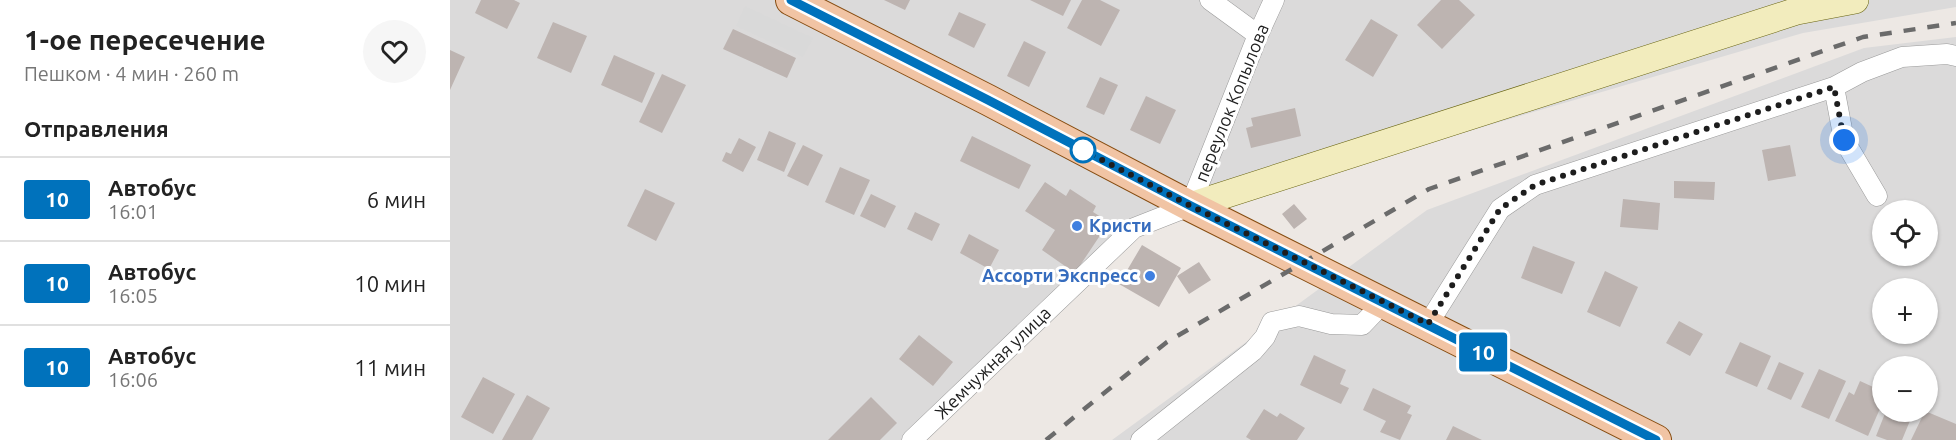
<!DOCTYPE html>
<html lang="ru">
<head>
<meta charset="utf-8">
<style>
  :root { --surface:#fff; --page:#f6f6f6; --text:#222; --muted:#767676; --line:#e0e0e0 }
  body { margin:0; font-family:Ubuntu,sans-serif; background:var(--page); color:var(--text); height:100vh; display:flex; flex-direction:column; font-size:22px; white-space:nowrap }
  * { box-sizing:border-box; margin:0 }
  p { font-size:20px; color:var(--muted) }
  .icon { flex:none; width:33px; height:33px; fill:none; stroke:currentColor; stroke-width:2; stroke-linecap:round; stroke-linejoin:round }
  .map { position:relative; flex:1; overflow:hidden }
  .side { display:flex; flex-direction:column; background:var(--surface); width:450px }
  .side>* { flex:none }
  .badge { padding:0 12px; border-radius:4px; font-size:21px; line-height:39px }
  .controls { position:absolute; left:1422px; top:200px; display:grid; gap:12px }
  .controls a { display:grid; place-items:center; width:66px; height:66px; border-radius:50%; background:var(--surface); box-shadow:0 2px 4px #0004; font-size:30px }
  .you { position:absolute; width:30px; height:30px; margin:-15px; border:4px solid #fff; border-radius:50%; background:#1a73e8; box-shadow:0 0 0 9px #1a73e833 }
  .map>.badge { position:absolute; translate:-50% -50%; box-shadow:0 0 0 3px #fff }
  h2 { padding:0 24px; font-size:22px; line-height:54px }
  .round { display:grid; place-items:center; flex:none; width:63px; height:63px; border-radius:32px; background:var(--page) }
  .head { display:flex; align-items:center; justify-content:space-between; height:102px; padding:0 24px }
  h1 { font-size:28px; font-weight:700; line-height:45px }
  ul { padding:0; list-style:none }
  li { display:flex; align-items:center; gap:18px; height:84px; padding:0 24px; border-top:2px solid var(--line) }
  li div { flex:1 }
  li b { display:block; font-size:22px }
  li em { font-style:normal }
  li .badge { min-width:66px; font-weight:700; text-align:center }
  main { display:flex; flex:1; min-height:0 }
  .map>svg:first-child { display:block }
  .residential { fill:#dbdada; fill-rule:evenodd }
  .parking { fill:#d9d9d9 }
  .building { fill:#bdb4b1 }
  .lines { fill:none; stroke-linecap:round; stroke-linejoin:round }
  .street-casing { stroke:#9a9a9a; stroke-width:21 }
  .secondary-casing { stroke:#676310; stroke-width:28 }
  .primary-casing { stroke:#864c10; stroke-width:32 }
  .street { stroke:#fff; stroke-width:20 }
  .secondary { stroke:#f2ecbd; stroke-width:27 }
  .primary { stroke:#f1c4a4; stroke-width:30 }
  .rail { stroke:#6b6b6b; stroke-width:4.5; stroke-dasharray:12 12; stroke-linecap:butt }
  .line-casing { stroke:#fff; stroke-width:14 }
  .line { stroke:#0072bc; stroke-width:9 }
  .walk { stroke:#1d1d1d; stroke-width:6; stroke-dasharray:0 10.8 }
  .stop-dot { fill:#fff; stroke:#0072bc; stroke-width:3 }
  .shop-dot { fill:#3f7fe0; stroke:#fff; stroke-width:2 }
  .labels { text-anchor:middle; stroke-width:6; stroke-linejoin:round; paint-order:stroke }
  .street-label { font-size:18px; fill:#1d1d1d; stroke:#fff }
  .shop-label { font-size:18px; font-weight:bold; fill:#366cbe; stroke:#fff; text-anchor:start }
</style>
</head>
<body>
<main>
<section class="side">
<div class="head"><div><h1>1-ое пересечение</h1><p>Пешком · 4 мин · 260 m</p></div><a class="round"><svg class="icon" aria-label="heart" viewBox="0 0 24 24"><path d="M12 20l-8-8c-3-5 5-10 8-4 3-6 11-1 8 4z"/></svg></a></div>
<h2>Отправления</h2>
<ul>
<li><span class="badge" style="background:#0072bc;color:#fff">10</span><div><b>Автобус</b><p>16:01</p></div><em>6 мин</em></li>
<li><span class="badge" style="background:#0072bc;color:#fff">10</span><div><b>Автобус</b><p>16:05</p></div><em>10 мин</em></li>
<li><span class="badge" style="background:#0072bc;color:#fff">10</span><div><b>Автобус</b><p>16:06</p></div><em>11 мин</em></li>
</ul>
</section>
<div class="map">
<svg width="1506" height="440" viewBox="0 0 1506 440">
  <rect width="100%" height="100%" fill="#ede8e4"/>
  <path class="residential" d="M0,0H1506V7L1353,33L886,170L682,235L468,440H0Z
    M1506,37V440H662L977,210L1414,48ZM1432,210H1478V255H1432ZM1432,288H1478V333H1432ZM1432,366H1478V411H1432Z"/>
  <path class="parking" d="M295,6L363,38L353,57L286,26Z"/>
  <path class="building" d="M31,0H64L70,3L57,29L25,13Z
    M434,0H460L455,10Z
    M580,0H621L613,16Z
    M632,0H650L670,10L651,46L617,28Z
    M991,0H1009L1025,15L992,49L967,25Z
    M509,12L536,24L524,48L498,35Z
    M921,19L948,35L923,77L895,60Z
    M103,22L137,36L121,73L87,58Z
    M283,29L346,58L337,78L273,49Z
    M574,41L596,52L579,87L557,76Z
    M0,50L15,57L0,90Z
    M164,55L205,73L192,103L151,85Z
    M212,74L236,85L212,133L189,122Z
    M650,77L668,85L654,115L636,107Z
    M696,96L726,110L710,144L680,130Z
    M845,108L851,136L801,148L796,128L803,126L801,118Z
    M319,131L346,143L334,172L307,160Z
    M522,136L581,165L569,189L510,161Z
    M289,138L306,147L293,172L272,161L276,152L281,154Z
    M353,145L373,155L358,186L337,176Z
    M1340,145L1346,176L1318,181L1312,150Z
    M390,167L420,180L404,215L375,202Z
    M1224,181L1265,182L1264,200L1224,198Z
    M595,182L616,196L620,189L646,206L643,212L659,222L625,273L592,250L605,230L575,211Z
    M195,189L225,203L206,241L177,226Z
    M421,194L446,206L435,228L410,216Z
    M1173,199L1210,203L1208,230L1170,227Z
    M844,204L857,219L844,229L832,214Z
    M465,212L490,224L482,241L457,229Z
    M519,234L549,250L539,269L510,253Z
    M692,245L731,268L709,307L669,284Z
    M1083,246L1125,262L1112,294L1071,278Z
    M749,262L761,280L739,294L727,276Z
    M1155,271L1188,287L1170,327L1137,312Z
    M1229,321L1253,334L1240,356L1216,343Z
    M469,335L503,362L483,386L449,359Z
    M1290,342L1321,356L1307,387L1275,373Z
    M864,355L896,370L890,384L899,388L891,404L850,385Z
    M1329,362L1354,373L1341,400L1317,389Z
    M1369,369L1396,381L1379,419L1351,407Z
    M33,377L65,394L43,434L11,417Z
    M1410,381L1432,391V404L1418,436L1385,421L1399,392L1404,395Z
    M923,388L961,406L957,413L962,415L950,440L930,432L936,421L913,410Z
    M77,395L100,408L82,440H52Z
    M421,397L447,423L430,440H378Z
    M814,409L827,417L830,413L855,428L847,440H801L796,437Z
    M1436,411H1464L1452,440H1437L1426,436Z
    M1475,411L1506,424V440H1461Z
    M1003,426L1032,440H996Z"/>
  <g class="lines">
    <defs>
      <path id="street" d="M760,0L808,35
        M1384,87L1394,140L1427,196
        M978,324L1050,209L1085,185L1384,87L1412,72L1452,57L1497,54L1506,56
        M462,440L684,228L740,206L808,35L824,0
        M691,440L803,351L815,337L822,322L849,316L881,324L912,325L934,302"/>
      <path id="secondary" d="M740,206L1347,11L1405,0"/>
      <path id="primary" d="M341,0L538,100L740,206L1206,440"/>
    </defs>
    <use href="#street" class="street-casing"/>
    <use href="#secondary" class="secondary-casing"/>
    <use href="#primary" class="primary-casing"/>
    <use href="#street" class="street"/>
    <use href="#secondary" class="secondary"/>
    <use href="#primary" class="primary"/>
    <path class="rail" d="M596,440L717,342L979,189L1413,37L1506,23"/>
  </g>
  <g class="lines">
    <defs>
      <path id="line" d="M341,0L538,100L741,206L1206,440"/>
    </defs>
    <use href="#line" class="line-casing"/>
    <use href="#line" class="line"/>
    <path class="walk" d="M633,150L741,206L978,324L1050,209L1085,185L1384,87L1394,140"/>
  </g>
  <circle class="stop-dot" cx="633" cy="150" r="12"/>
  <g class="shop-dot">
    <circle cx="627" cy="226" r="6"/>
    <circle cx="700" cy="276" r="6"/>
  </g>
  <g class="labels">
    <g class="street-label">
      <text transform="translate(782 103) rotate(-68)" y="6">переулок Копылова</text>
      <text transform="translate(543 363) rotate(-44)" y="6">Жемчужная улица</text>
    </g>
    <g class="shop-label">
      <text x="639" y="232">Кристи</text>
      <text x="688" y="282" text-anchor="end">Ассорти Экспресс</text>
    </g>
  </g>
</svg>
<div class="controls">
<a><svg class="icon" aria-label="locate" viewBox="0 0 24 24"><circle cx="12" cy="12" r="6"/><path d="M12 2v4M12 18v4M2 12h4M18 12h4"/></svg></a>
<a>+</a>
<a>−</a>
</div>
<div class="you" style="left:1394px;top:140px"></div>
<b class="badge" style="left:1033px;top:352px;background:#0072bc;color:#fff">10</b>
</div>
</main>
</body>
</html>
